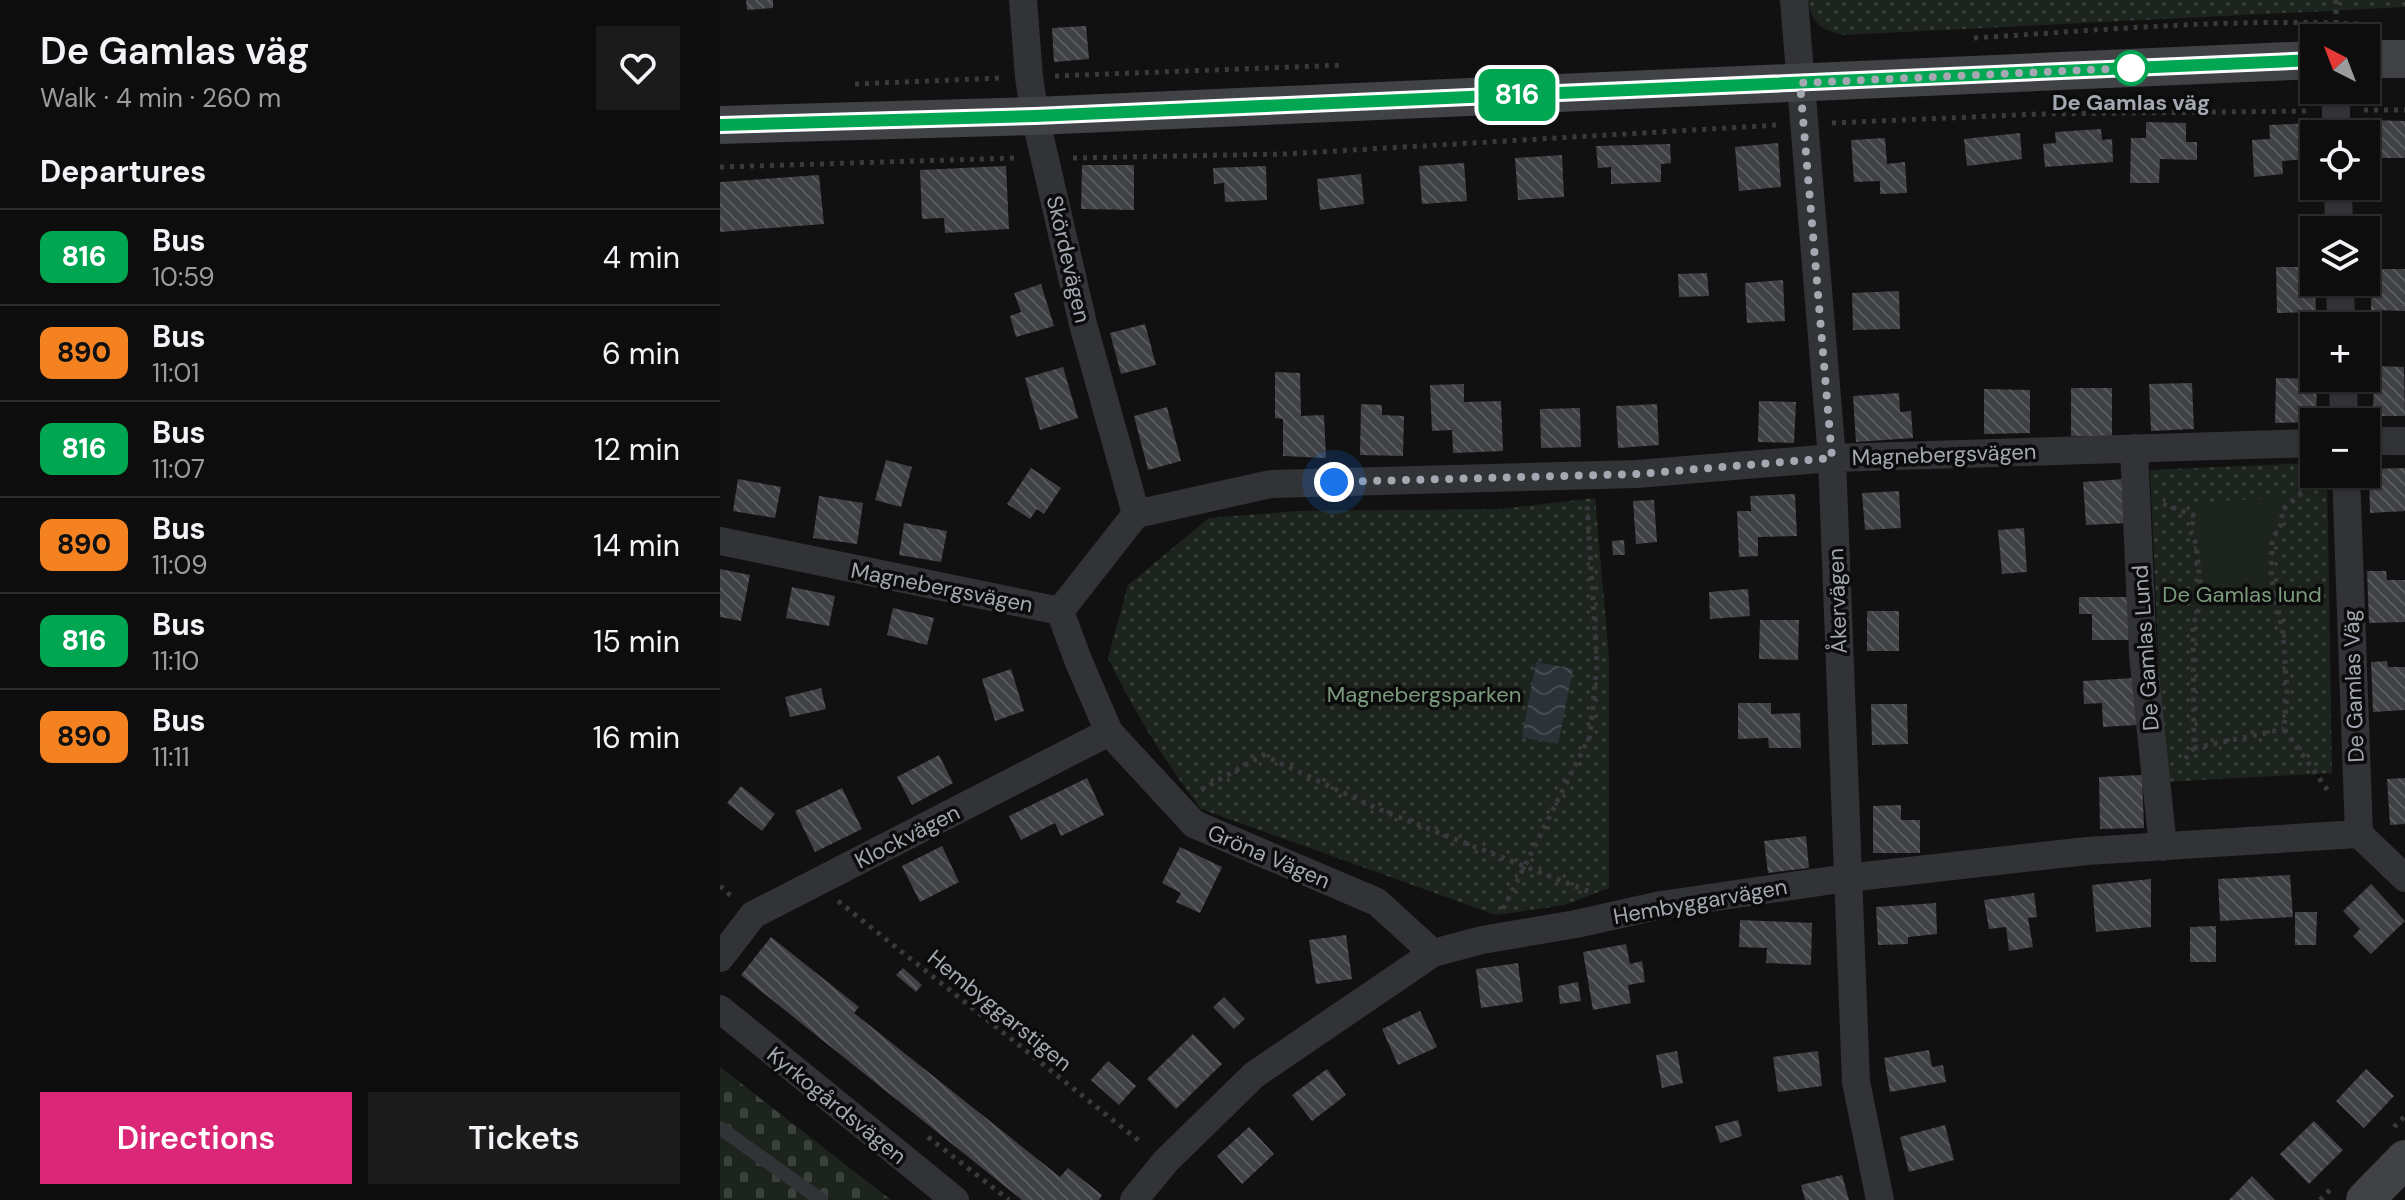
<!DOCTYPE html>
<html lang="en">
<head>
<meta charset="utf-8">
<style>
  :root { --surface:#0d0d0e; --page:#1b1b1c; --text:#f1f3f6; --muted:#9a9c9e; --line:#2d2d2e; --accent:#db2777 }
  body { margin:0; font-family:"DM Sans",sans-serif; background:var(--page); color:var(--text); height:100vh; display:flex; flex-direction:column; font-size:30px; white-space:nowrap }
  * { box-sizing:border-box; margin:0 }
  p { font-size:26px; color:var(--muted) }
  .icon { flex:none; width:44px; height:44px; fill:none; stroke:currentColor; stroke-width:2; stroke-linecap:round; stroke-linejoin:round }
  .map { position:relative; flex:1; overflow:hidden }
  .sheet { display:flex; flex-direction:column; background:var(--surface); width:720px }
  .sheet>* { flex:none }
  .badge { padding:0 16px; border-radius:12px; font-size:28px; line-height:52px }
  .needle { width:52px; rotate:318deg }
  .controls { position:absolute; left:1580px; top:24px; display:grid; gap:16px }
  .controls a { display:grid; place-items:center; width:80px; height:80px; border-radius:0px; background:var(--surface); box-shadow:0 2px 6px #0004,0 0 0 2px var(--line); font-size:40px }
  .you { position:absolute; width:40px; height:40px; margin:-20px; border:6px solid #fff; border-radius:50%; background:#1a73e8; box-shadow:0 0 0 12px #1a73e833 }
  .map>.badge { position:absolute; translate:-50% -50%; box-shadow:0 0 0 4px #fff }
  h2 { padding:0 40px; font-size:30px; line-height:72px }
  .round { display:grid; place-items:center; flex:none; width:84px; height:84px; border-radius:0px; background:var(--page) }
  .head { display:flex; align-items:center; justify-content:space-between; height:136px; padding:0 40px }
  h1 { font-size:38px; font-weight:600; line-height:60px }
  .cta { display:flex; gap:16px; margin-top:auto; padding:16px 40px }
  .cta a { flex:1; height:92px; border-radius:0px; background:var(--accent); color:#fff; font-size:32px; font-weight:600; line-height:92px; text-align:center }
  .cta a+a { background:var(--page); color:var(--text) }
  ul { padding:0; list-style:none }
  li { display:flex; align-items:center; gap:24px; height:96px; padding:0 40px; border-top:2px solid var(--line) }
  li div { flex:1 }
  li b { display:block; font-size:30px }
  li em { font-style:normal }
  li .badge { min-width:88px; font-weight:700; text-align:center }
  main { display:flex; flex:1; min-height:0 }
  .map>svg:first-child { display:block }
  .grass { fill:url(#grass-dots) }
  .cemetery { fill:url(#cemetery-stones) }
  .garden { fill:#1d241e }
  .water { fill:url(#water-waves) }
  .building { fill:url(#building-back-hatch) }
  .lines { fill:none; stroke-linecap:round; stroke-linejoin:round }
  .path { stroke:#383a3d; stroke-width:5; stroke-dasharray:4 6; stroke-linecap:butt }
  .lane { stroke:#323337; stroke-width:14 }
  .street { stroke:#323337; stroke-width:28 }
  .secondary { stroke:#404246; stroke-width:38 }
  .line-casing { stroke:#fff; stroke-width:18 }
  .line { stroke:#00a651; stroke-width:12 }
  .walk { stroke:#a3a8b1; stroke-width:8; stroke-dasharray:0 14.4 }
  .stop-dot { fill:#fff; stroke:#00a651; stroke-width:4 }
  .labels { text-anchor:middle; stroke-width:7; stroke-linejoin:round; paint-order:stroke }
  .stop-label { font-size:22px; font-weight:bold; fill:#a3a8b1; stroke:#0c0c0d }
  .street-label { font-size:22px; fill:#a3a8b1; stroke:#0c0c0d }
  .park-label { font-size:22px; fill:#7b9b7c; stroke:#0c0c0d }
</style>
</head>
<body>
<main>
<section class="sheet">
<div class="head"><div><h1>De Gamlas väg</h1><p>Walk · 4 min · 260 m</p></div><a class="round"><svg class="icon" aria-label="heart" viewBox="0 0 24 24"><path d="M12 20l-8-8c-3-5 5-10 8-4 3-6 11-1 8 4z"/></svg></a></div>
<h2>Departures</h2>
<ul>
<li><span class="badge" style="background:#00a651;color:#fff">816</span><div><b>Bus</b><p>10:59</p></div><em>4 min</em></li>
<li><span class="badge" style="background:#f58220;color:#111">890</span><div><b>Bus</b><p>11:01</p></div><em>6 min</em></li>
<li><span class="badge" style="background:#00a651;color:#fff">816</span><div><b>Bus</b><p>11:07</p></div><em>12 min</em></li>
<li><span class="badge" style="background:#f58220;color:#111">890</span><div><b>Bus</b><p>11:09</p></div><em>14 min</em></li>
<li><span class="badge" style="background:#00a651;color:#fff">816</span><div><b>Bus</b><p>11:10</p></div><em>15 min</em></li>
<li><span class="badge" style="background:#f58220;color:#111">890</span><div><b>Bus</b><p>11:11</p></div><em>16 min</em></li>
</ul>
<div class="cta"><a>Directions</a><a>Tickets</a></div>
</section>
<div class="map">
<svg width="1685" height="1200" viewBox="0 0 1685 1200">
  <defs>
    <pattern id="grass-dots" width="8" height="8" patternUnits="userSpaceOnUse" patternTransform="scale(2)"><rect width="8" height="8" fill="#1d241e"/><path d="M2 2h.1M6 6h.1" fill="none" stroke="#3b413c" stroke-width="1.8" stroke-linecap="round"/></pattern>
    <pattern id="cemetery-stones" width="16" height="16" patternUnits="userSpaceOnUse" patternTransform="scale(2)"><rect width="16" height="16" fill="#1d241e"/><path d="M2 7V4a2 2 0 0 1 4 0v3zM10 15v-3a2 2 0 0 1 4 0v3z" fill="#3b413c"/></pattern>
    <pattern id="water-waves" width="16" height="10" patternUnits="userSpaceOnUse" patternTransform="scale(2)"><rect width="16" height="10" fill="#2b3339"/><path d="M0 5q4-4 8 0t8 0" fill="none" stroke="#474e53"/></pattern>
    <pattern id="building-back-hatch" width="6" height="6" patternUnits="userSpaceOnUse" patternTransform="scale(2)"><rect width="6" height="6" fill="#404145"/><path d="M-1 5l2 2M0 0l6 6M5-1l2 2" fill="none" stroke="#585a5d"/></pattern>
  </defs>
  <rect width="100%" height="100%" fill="#111112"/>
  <path class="grass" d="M1087,0H1685V7L1124,35C1099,29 1094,25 1087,0Z
    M1594,463V474H1607L1612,773L1444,782L1430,470Z
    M875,498L889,657V888L845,905L776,915L481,809C445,762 414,711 388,658L408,585L489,518L577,511L781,509Z"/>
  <path class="cemetery" d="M0,1067L171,1200H0Z"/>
  <path class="garden" d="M1558,498C1568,524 1557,520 1552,541C1548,560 1552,582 1555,601L1542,602C1526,589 1505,589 1489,602L1482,600L1476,544L1470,530L1481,502Z"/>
  <path class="water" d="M816,662L853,669L838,744L802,737Z"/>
  <path class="building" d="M26,0H53V8L27,10Z
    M366,26L369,59L334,62L332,28Z
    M1649,120L1685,121V158H1649Z
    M1426,122L1466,123V142H1477V160L1440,159L1439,183H1410L1411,138H1426Z
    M1593,123L1594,158L1562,161L1563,174L1534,177L1532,140L1550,139L1549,125Z
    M1381,129L1382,140L1392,139L1393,162L1325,167L1323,144L1336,143L1335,132Z
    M1300,133L1302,159L1247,166L1244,139Z
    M1165,138L1167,164L1185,162L1187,193L1160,194V181L1134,182L1131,140Z
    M1058,143L1061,187L1019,191L1015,147Z
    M950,144L951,163L941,164V182L891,184V167L878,168L876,146Z
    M842,155L844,197L798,200L795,158Z
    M744,163L747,201L702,204L699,166Z
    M362,165H414V210L361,209Z
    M286,166L289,229L225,233L224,218L202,219L200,170Z
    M546,166L547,200L505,202L504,183L494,184L493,168Z
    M641,174L644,204L600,210L597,179Z
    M99,175L104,224L0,232V182Z
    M1556,267H1594L1596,312L1557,313Z
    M1652,269H1685V311L1651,310Z
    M987,273L989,296L959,297L958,274Z
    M1063,280L1065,321L1027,323L1025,283Z
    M321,284L334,326L296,337L290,316L301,312L294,293Z
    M1179,291L1180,329L1133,330L1132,293Z
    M425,324L436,365L401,374L390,333Z
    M1654,366L1684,367L1685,416H1653Z
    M343,367L358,418L320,430L305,378Z
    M555,372L580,373L581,416L604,415L606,458L563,456V419L555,418Z
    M1556,378L1597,379L1596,422L1555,423Z
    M1472,383L1474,429L1431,431L1429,384Z
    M744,384V402L781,401L783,451L733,453L732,430L712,431L710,385Z
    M1351,388H1392V436H1351Z
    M1264,389L1310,390V433L1264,434Z
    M1179,393L1180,412L1191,411L1193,438L1136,442L1133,396Z
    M1039,401L1076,402L1074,443L1038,442Z
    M641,404L662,405V415L684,416L683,456L640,455Z
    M937,404L939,445L898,448L896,406Z
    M447,407L461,461L428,470L414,416Z
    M860,408L861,447L821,448L820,409Z
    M166,460L192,467L181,507L155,500Z
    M311,468L341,488L324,514L317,509L310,519L287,504Z
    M1685,468V511L1650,513L1649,469Z
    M18,479L61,487L55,518L13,511Z
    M1404,479L1407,523L1366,525L1363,482Z
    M1179,491L1181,528L1145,530L1142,493Z
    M1075,494L1077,536L1038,537V556L1019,557L1017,511H1031L1030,496Z
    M99,496L143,503L137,544L93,538Z
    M934,500L937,542L916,544L913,501Z
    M184,523L227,531L221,562L179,555Z
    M1304,528L1307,572L1282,574L1278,530Z
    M904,540L905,555H893L892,541Z
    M0,569L30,575L21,621L0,617Z
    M1647,571H1666L1667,580H1685V622L1649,623Z
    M72,587L115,596L109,626L66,618Z
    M1028,589L1030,616L990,619L989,592Z
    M1359,597H1412V640H1372V614H1359Z
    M173,608L214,618L207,645L167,635Z
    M1147,611H1179V651H1147Z
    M1040,620H1079L1078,660L1039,659Z
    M1667,661L1668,667H1685V710L1653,712L1651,662Z
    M291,669L304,711L275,721L262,679Z
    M1414,678L1417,725L1383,727L1382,703L1364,704L1363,681Z
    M101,688L106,709L70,717L65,697Z
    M1018,703H1051V714L1080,713L1081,748H1049L1048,738L1018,739Z
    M1151,704H1187L1188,744L1152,745Z
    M219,755L233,783L192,805L177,777Z
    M1422,775L1424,828L1380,829L1379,777Z
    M367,778L384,815L341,836L335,823L301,840L289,816Z
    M1685,778V824L1670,825L1667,779Z
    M21,786L55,814L42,831L7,803Z
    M122,788L142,829L95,852L75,811Z
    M1181,805V820H1200V853H1153V806Z
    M1086,836L1089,868L1048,873L1044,841Z
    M222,846L239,882L200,902L182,866Z
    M460,847L502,867L480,913L456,902L461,893L442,883Z
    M1570,875L1573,917L1500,921L1498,879Z
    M1431,879V927L1376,932L1372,885Z
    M1651,884L1685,921L1651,954L1633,936L1640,929L1623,911Z
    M1314,893L1317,917L1308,918L1313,947L1289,951L1286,927L1269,929L1264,900Z
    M1216,903L1217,934L1188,937V944L1158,945L1156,907Z
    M1575,912H1597L1596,945H1575Z
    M1020,920L1092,923L1091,965L1046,963L1047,948L1019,947Z
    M1496,926V962H1470V927Z
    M626,935L632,979L596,984L589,940Z
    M51,937L139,1007L134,1013L340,1177L348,1168L382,1195L379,1200H302L21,975Z
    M906,944L910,964L922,961L925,982L908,985L911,1003L873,1010L863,952Z
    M798,963L803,1002L761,1008L756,969Z
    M183,968L202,985L196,992L176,975Z
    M858,982L861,1001L840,1004L838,986Z
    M504,997L525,1019L514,1029L493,1007Z
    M700,1011L717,1047L678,1065L662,1029Z
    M473,1034L502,1064L456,1109L427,1079Z
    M1209,1050L1212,1067L1223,1065L1226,1082L1170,1092L1164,1058Z
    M957,1051L963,1083L942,1088L936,1055Z
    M1098,1051L1102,1086L1058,1092L1053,1057Z
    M388,1061L416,1086L399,1105L371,1080Z
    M607,1069L626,1095L592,1121L572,1095Z
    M1646,1069L1674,1096L1644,1128L1616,1101Z
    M1018,1120L1022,1136L1000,1143L995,1126Z
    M1594,1121L1623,1150L1589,1184L1560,1154Z
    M1225,1125L1234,1160L1189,1172L1180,1137Z
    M529,1127L554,1154L522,1184L497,1156Z
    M1122,1175L1129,1200H1085L1081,1185Z
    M1532,1176L1555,1200H1509Z"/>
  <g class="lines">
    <path class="path" d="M1616,0V35
      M1254,38C1383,30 1512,18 1640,24
      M335,76L625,65
      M135,84L281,78
      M1644,110H1685
      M1112,123L1320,114L1590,111
      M353,158L565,154L1058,125
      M0,167L295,158
      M1597,480L1562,510V523L1552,540L1551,576L1563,633L1567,690L1564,729L1609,792
      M1443,504L1475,516L1470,530L1476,544L1482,600L1473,625L1474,748L1462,763
      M1474,748L1564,729
      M481,790L543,755L656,808L870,892
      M0,886L11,896
      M118,901L423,1144
      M783,909L870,736L877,664L867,504
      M1674,1127L1685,1116
      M208,1137L289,1200
      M1600,1200L1613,1187"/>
    <path class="lane" d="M0,1128L101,1200"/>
    <path class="street" d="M303,0L309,77L315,116L363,324L416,514
      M1074,0L1112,458L1136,1082L1160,1200
      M1616,90V134
      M1618,186L1619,230
      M1620,282L1621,326
      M1623,378L1624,422
      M1646,441H1685
      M1414,448L1423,655L1443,847
      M1626,474L1639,834L1685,878
      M0,541L340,611L416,514L551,484L917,474L1112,458L1594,443
      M340,611L358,660L389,732L474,824L657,902L713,953
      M0,958L33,915L389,732
      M0,1009L235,1200
      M414,1200L446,1161L534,1075L713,953L762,940L856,924L941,905L1127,878L1367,851L1639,834"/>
    <path class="secondary" d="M1646,59H1685
      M0,125L315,116L1594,60
      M1645,1200L1685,1159"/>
  </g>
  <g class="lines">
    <defs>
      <path id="line" d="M0,125L315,116L1594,60"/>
    </defs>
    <use href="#line" class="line-casing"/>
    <use href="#line" class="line"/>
    <path class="walk" d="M614,482L917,474L1112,458L1080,83L1411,68"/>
  </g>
  <circle class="stop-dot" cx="1411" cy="68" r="16"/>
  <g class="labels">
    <g class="stop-label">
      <text x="1411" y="110">De Gamlas väg</text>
    </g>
    <g class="street-label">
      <text transform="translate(349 259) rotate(77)" y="8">Skördevägen</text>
      <text transform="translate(1224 454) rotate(-2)" y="8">Magnebergsvägen</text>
      <text transform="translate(222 587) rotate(11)" y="8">Magnebergsvägen</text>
      <text transform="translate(1117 601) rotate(-92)" y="8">Åkervägen</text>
      <text transform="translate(1425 648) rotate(-94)" y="8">De Gamlas Lund</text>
      <text transform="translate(1633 686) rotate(-92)" y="8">De Gamlas Väg</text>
      <text transform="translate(187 836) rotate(-27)" y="8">Klockvägen</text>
      <text transform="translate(549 856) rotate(23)" y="8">Gröna Vägen</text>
      <text transform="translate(980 901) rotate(-10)" y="8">Hembyggarvägen</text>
      <text transform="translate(280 1010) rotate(39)" y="8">Hembyggarstigen</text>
      <text transform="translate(117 1105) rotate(39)" y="8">Kyrkogårdsvägen</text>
    </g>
    <g class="park-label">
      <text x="1522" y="602">De Gamlas lund</text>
      <text x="704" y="702">Magnebergsparken</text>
    </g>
  </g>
</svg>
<div class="controls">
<a><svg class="needle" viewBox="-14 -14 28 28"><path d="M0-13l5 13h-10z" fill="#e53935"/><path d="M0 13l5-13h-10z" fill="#9a9c9e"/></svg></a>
<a><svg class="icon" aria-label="locate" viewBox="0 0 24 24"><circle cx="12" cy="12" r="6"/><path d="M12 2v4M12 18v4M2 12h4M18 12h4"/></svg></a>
<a><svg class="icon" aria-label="layers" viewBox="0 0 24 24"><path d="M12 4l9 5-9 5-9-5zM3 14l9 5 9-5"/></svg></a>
<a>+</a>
<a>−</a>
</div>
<div class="you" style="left:614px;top:482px"></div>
<b class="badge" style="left:797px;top:95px;background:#00a651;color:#fff">816</b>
</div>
</main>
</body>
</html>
